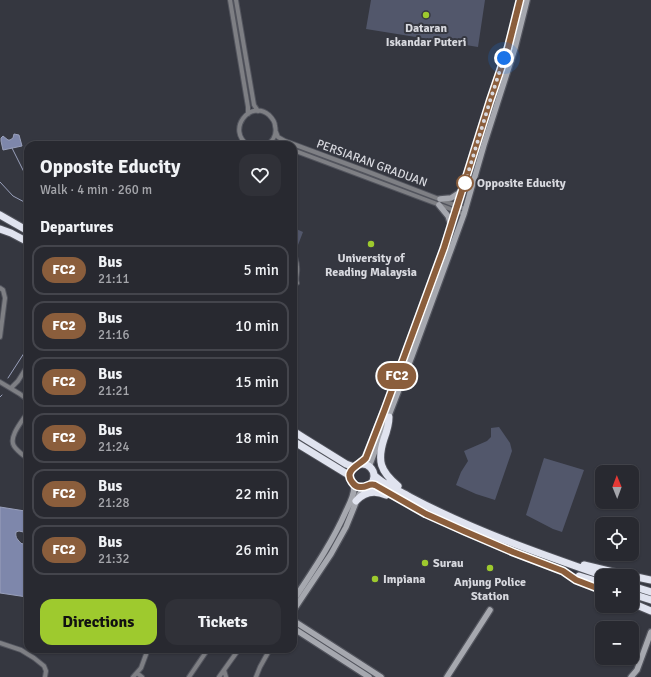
<!DOCTYPE html>
<html lang="en">
<head>
<meta charset="utf-8">
<style>
  :root { --surface:#282930; --page:#303138; --text:#f1f3f6; --muted:#a5a6ab; --line:#44454c; --accent:#9eca2e }
  body { margin:0; font-family:Signika,sans-serif; background:var(--page); color:var(--text); height:100vh; display:flex; flex-direction:column; font-size:15px; white-space:nowrap }
  * { box-sizing:border-box; margin:0 }
  p { font-size:13px; color:var(--muted) }
  .icon { flex:none; width:22px; height:22px; fill:none; stroke:currentColor; stroke-width:2; stroke-linecap:round; stroke-linejoin:round }
  .map { position:relative; flex:1; overflow:hidden }
  .drawer { position:absolute; left:24px; top:141px; width:273px; height:512px; display:flex; flex-direction:column; background:var(--surface); border-radius:12px; box-shadow:0 1px 3px #0004,0 0 0 1px var(--line) }
  .drawer>* { flex:none }
  .badge { padding:0 8px; border-radius:13px; font-size:14px; line-height:26px }
  .needle { width:26px; rotate:359deg }
  .controls { position:absolute; left:595px; top:465px; display:grid; gap:8px }
  .controls a { display:grid; place-items:center; width:44px; height:44px; border-radius:8px; background:var(--surface); box-shadow:0 1px 3px #0004,0 0 0 1px var(--line); font-size:20px }
  .you { position:absolute; width:20px; height:20px; margin:-10px; border:3px solid #fff; border-radius:50%; background:#1a73e8; box-shadow:0 0 0 6px #1a73e833 }
  .map>.badge { position:absolute; translate:-50% -50%; box-shadow:0 0 0 2px #fff }
  h2 { padding:0 16px; font-size:15px; line-height:36px }
  .round { display:grid; place-items:center; flex:none; width:42px; height:42px; border-radius:12px; background:var(--page) }
  .head { display:flex; align-items:center; justify-content:space-between; height:68px; padding:0 16px }
  h1 { font-size:19px; font-weight:700; line-height:30px }
  .button { display:flex; gap:8px; margin-top:auto; padding:8px 16px }
  .button a { flex:1; height:46px; border-radius:12px; background:var(--accent); color:#111; font-size:16px; font-weight:700; line-height:46px; text-align:center }
  .button a+a { background:var(--page); color:var(--text) }
  ul { padding:0; list-style:none }
  li { display:flex; align-items:center; gap:12px; height:50px; margin:0 8px 6px; padding:0 8px; border:2px solid var(--line); border-radius:12px }
  li div { flex:1 }
  li b { display:block; font-size:15px }
  li em { font-style:normal }
  li .badge { min-width:44px; font-weight:700; text-align:center }
  .map>svg:first-child { display:block }
  .green { fill:#52576b }
  .water { fill:#7e87ab; stroke:#99a0bb }
  .lines { fill:none; stroke-linecap:round; stroke-linejoin:round }
  .stream { stroke:#99a0bb; stroke-width:1 }
  .street-casing { stroke:#52545d; stroke-width:6 }
  .secondary-casing { stroke:#52545d; stroke-width:8 }
  .highway-casing { stroke:#52545d; stroke-width:9 }
  .street { stroke:#7e7f84; stroke-width:4 }
  .secondary { stroke:#a6a8af; stroke-width:5.5 }
  .highway { stroke:#e0e3ef; stroke-width:7 }
  .line-casing { stroke:#fff; stroke-width:9 }
  .line { stroke:#8b5e3c; stroke-width:6 }
  .walk { stroke:#d8d9df; stroke-width:4; stroke-dasharray:0 7.2 }
  .poi-dot { fill:#9eca2e; stroke:#353740; stroke-width:1.5 }
  .stop-dot { fill:#fff; stroke:#8b5e3c; stroke-width:2 }
  .labels { text-anchor:middle; stroke-width:4; stroke-linejoin:round; paint-order:stroke }
  .poi-label { font-size:12px; font-weight:bold; fill:#d8d9df; stroke:#353740 }
  .street-label { font-size:12px; fill:#d8d9df; stroke:#353740 }
  .stop-label { font-size:12px; font-weight:bold; fill:#d8d9df; stroke:#353740; text-anchor:start }
</style>
</head>
<body>
<div class="map">
<svg width="651" height="677" viewBox="0 0 651 677">
  <rect width="100%" height="100%" fill="#353740"/>
  <path class="green" d="M371,0H485L478,47L366,29Z
    M294,228L303,232L298,245L293,243V231Z
    M499,427L510,443L512,451L495,500L476,494L456,485L461,472L468,461L464,451L487,441L491,437V428Z
    M544,458L584,470L562,532L553,529L526,515Z"/>
  <path class="water" d="M14,134L19,135L22,146L3,150L1,141V138L3,136L8,140H10L13,138Z
    M0,507L25,511L28,515V533L19,531L16,532C15,538 18,540 22,544L28,541L27,597L0,593Z"/>
  <g class="lines">
    <path class="stream" d="M12,148L28,180
      M0,182L13,196L28,204
      M8,378L28,347
      M0,397L2,395"/>
    <defs>
      <path id="street" d="M230,0L248,107V114
        M236,0L254,105L258,111
        M276,132L278,137L285,141L366,171L465,209
        M269,144L279,145
        M248,145C226,130 250,99 269,115C272,118 275,122 275,126C277,134 273,141 267,145
        M293,150L464,214
        M293,252L294,253C295,258 297,262 297,267C298,273 295,278 297,283
        M0,288L3,290L5,298L0,337
        M0,382L20,394L28,400
        M11,388L18,381L28,365
        M28,412C23,420 8,437 14,446C17,451 23,455 28,459
        M0,643L21,650L34,658L44,666L46,671L45,677
        M224,670L226,677
        M137,673L142,677
        M133,677L141,668L148,649
        M189,677L208,649
        M219,677L239,649
        M256,677L260,667L270,649"/>
      <path id="secondary" d="M440,199L451,198L462,191
        M439,205L448,216L451,225
        M360,464L365,458L385,409L444,248L490,101L508,48L520,0
        M370,467V464L412,356L452,247L464,214L484,145L515,48L527,0
        M293,601C312,572 332,543 346,511C350,503 355,494 354,485
        M293,611L331,554L346,527L359,495L365,487
        M294,621L381,677
        M293,628L369,677
        M447,677L490,610
        M631,677L637,670L651,632"/>
      <path id="highway" d="M0,215L28,231
        M0,229L11,233L28,242
        M389,417C389,425 387,431 384,439C377,461 380,471 398,486
        M293,431L304,438L346,464L354,467
        M293,441L347,474L350,476
        M350 476a12 12 0 1 1 24 0a12 12 0 1 1-24 0Z
        M374,475C381,483 400,491 410,497C472,530 538,553 604,576
        M369,485H372L379,487L415,508L464,531L513,552L563,571L576,580L602,590
        M356,501C365,491 375,490 386,495
        M584,565L630,576
        M579,576L602,583
        M632,576L651,580
        M632,586L651,592
        M632,594L651,600
        M632,603L651,611"/>
    </defs>
    <use href="#street" class="street-casing"/>
    <use href="#secondary" class="secondary-casing"/>
    <use href="#highway" class="highway-casing"/>
    <use href="#street" class="street"/>
    <use href="#secondary" class="secondary"/>
    <use href="#highway" class="highway"/>
  </g>
  <g class="lines">
    <defs>
      <path id="line" d="M520,0L508,48L490,101L444,248L385,409L366,458C360,465 343,470 352,482C354,485 357,487 360,487C367,488 368,483 375,485L426,514L464,531L513,552L563,571L576,580L602,590"/>
    </defs>
    <use href="#line" class="line-casing"/>
    <use href="#line" class="line"/>
    <path class="walk" d="M465,183L490,101L504,58"/>
  </g>
  <g class="poi-dot">
    <circle cx="426" cy="15" r="4"/>
    <circle cx="371" cy="244" r="4"/>
    <circle cx="425" cy="563" r="4"/>
    <circle cx="490" cy="568" r="4"/>
    <circle cx="375" cy="579" r="4"/>
  </g>
  <circle class="stop-dot" cx="465" cy="183" r="8"/>
  <g class="labels">
    <g class="poi-label">
      <text x="426" y="32">Dataran<tspan x="426" dy="14">Iskandar Puteri</tspan></text>
      <text x="371" y="262">University of<tspan x="371" dy="14">Reading Malaysia</tspan></text>
      <text x="433" y="567" text-anchor="start">Surau</text>
      <text x="383" y="583" text-anchor="start">Impiana</text>
      <text x="490" y="586">Anjung Police<tspan x="490" dy="14">Station</tspan></text>
    </g>
    <g class="street-label">
      <text transform="translate(372 163) rotate(20)" y="4">PERSIARAN GRADUAN</text>
    </g>
    <g class="stop-label">
      <text x="477" y="187">Opposite Educity</text>
    </g>
  </g>
</svg>
<div class="controls">
<a><svg class="needle" viewBox="-14 -14 28 28"><path d="M0-13l5 13h-10z" fill="#e53935"/><path d="M0 13l5-13h-10z" fill="#a5a6ab"/></svg></a>
<a><svg class="icon" aria-label="locate" viewBox="0 0 24 24"><circle cx="12" cy="12" r="6"/><path d="M12 2v4M12 18v4M2 12h4M18 12h4"/></svg></a>
<a>+</a>
<a>−</a>
</div>
<div class="you" style="left:504px;top:58px"></div>
<b class="badge" style="left:397px;top:376px;background:#8b5e3c;color:#fff">FC2</b>
<section class="drawer">
<div class="head"><div><h1>Opposite Educity</h1><p>Walk · 4 min · 260 m</p></div><a class="round"><svg class="icon" aria-label="heart" viewBox="0 0 24 24"><path d="M12 20l-8-8c-3-5 5-10 8-4 3-6 11-1 8 4z"/></svg></a></div>
<h2>Departures</h2>
<ul>
<li><span class="badge" style="background:#8b5e3c;color:#fff">FC2</span><div><b>Bus</b><p>21:11</p></div><em>5 min</em></li>
<li><span class="badge" style="background:#8b5e3c;color:#fff">FC2</span><div><b>Bus</b><p>21:16</p></div><em>10 min</em></li>
<li><span class="badge" style="background:#8b5e3c;color:#fff">FC2</span><div><b>Bus</b><p>21:21</p></div><em>15 min</em></li>
<li><span class="badge" style="background:#8b5e3c;color:#fff">FC2</span><div><b>Bus</b><p>21:24</p></div><em>18 min</em></li>
<li><span class="badge" style="background:#8b5e3c;color:#fff">FC2</span><div><b>Bus</b><p>21:28</p></div><em>22 min</em></li>
<li><span class="badge" style="background:#8b5e3c;color:#fff">FC2</span><div><b>Bus</b><p>21:32</p></div><em>26 min</em></li>
</ul>
<div class="button"><a>Directions</a><a>Tickets</a></div>
</section>
</div>
</body>
</html>
